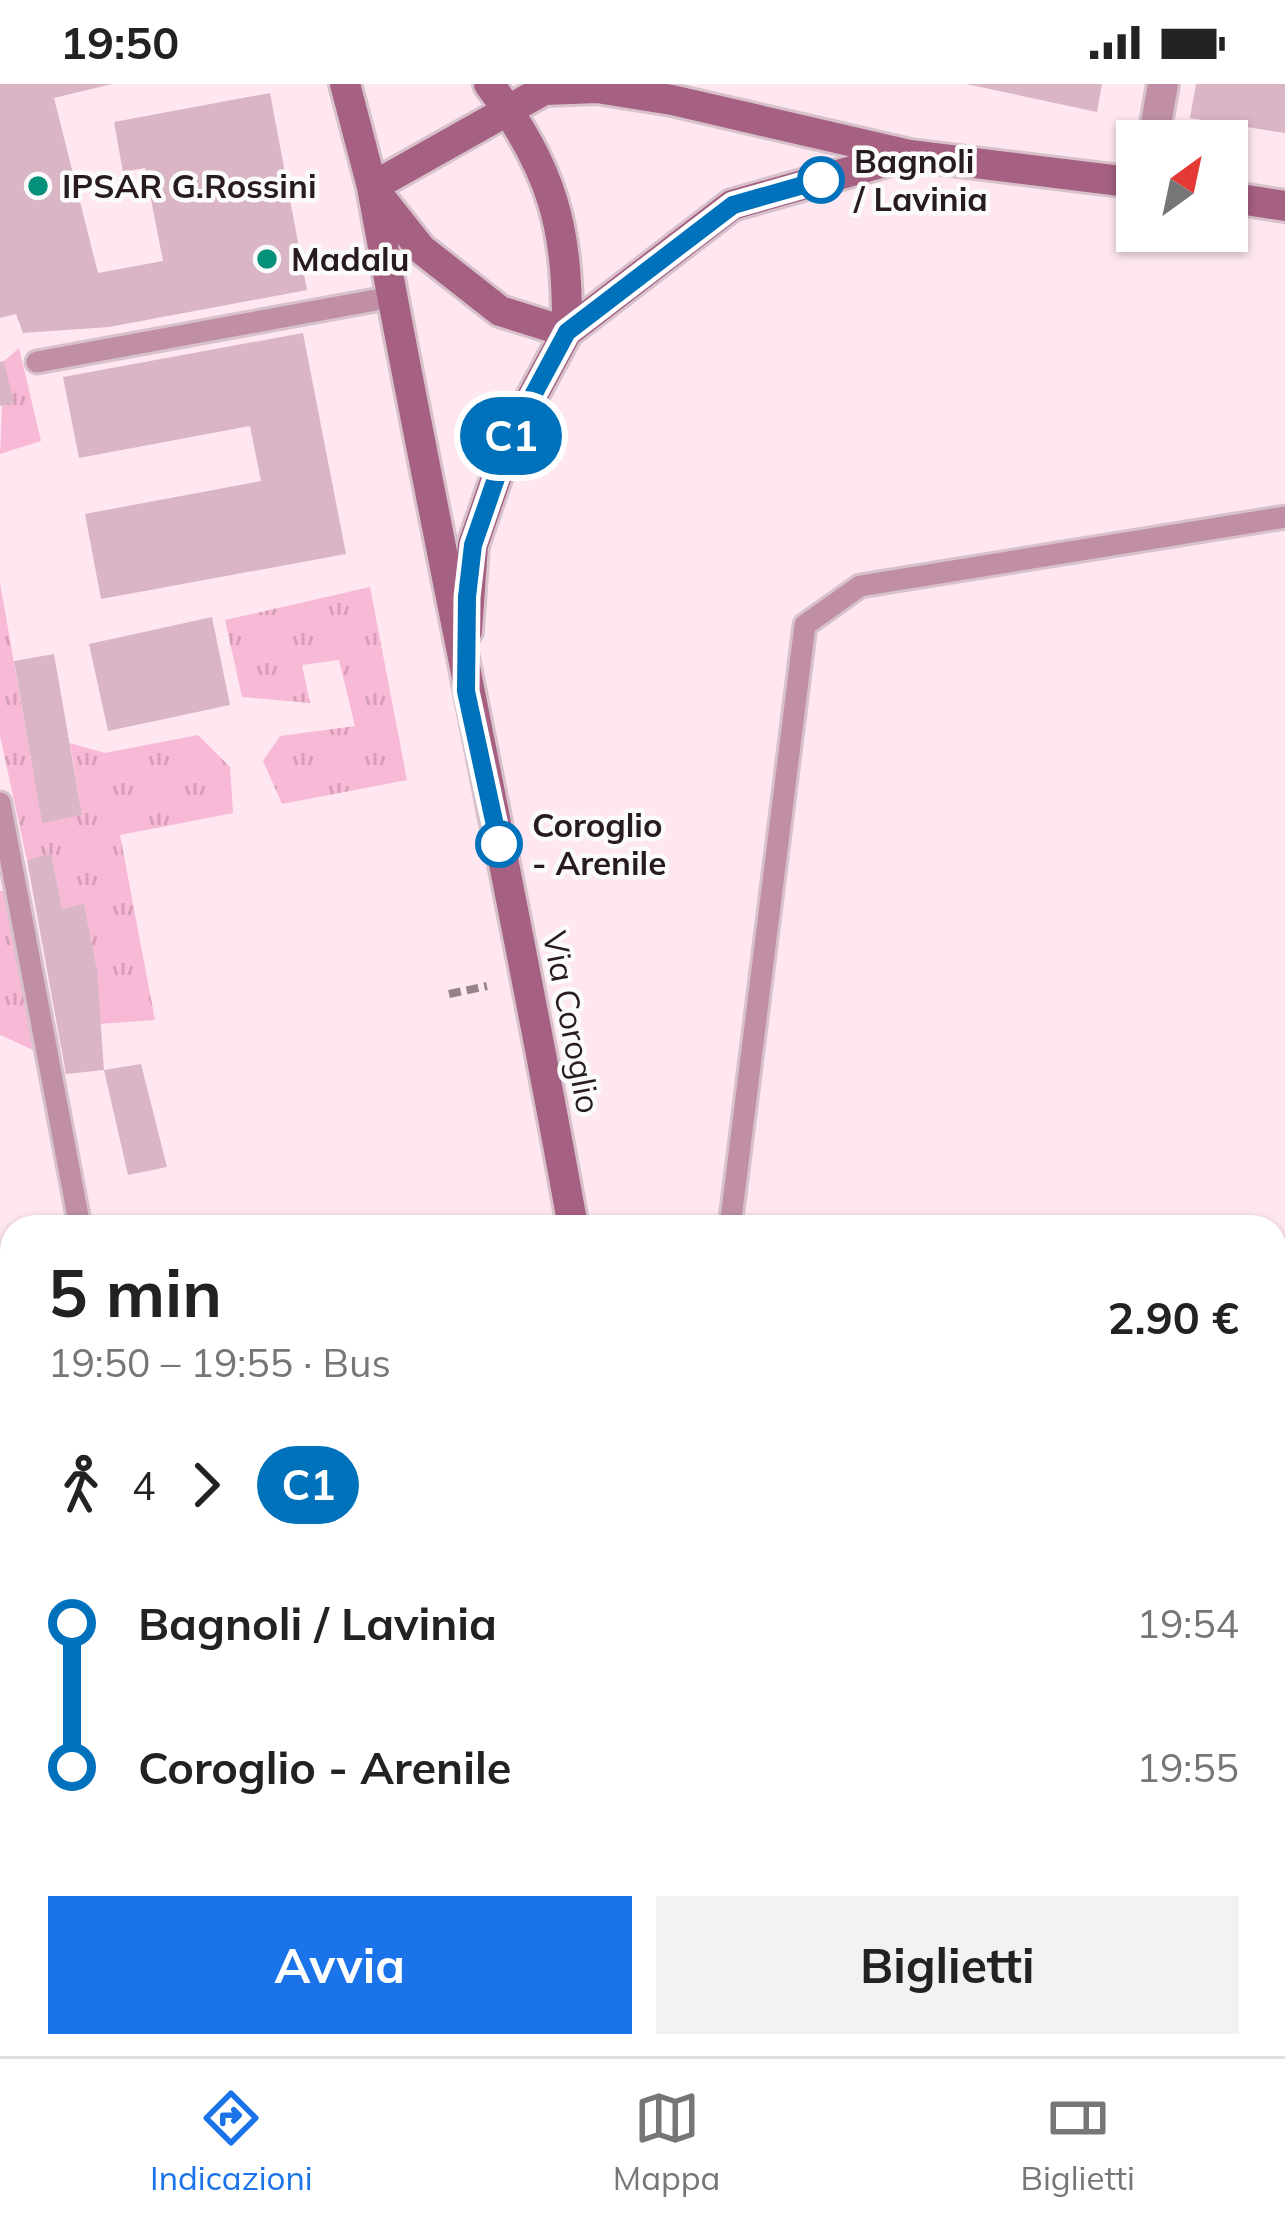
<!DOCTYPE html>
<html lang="it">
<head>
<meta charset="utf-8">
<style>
  :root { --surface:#fff; --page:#f2f2f2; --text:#222; --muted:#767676; --line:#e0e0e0; --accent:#1a73e8 }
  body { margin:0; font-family:Mulish,sans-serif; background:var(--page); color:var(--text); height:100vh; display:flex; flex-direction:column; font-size:45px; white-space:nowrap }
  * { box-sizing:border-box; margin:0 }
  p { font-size:39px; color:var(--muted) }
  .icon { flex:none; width:66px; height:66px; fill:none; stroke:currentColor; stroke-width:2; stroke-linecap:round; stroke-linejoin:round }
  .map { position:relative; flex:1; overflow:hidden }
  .details { position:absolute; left:0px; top:1131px; width:1287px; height:843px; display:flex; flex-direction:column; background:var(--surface); border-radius:36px 36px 0 0; box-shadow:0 3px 9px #0004 }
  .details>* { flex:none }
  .badge { padding:0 24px; border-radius:39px; font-size:42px; line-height:78px }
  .needle { width:78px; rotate:33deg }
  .fabs { position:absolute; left:1116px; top:36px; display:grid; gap:24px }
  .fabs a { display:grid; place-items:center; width:132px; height:132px; border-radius:0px; background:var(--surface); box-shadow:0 3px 9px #0004; font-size:60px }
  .map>.badge { position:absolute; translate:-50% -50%; box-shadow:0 0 0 6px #fff }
  .legs { display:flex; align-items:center; gap:18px; height:132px; padding:0 48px; font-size:39px }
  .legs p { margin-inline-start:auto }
  .overview { display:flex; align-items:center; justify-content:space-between; height:204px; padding:0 48px }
  h1 { font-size:66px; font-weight:700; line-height:90px }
  .button { display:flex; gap:24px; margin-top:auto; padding:24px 48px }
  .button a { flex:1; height:138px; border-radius:0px; background:var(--accent); color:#fff; font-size:48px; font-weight:700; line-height:138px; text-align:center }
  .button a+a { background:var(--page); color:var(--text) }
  ul { padding:0 48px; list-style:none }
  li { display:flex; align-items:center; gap:42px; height:144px; font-size:45px }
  li i { display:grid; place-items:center; width:18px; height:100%; margin:0 15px; background:currentColor }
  li i::after { content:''; width:30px; height:30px; margin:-15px; border:9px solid; border-radius:50%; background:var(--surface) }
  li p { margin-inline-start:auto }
  li:first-child i { background:linear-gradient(#0000 50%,currentColor 0) }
  li:last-child i { background:linear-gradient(currentColor 50%,#0000 0) }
  .status { display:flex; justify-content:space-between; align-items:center; height:84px; padding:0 60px; background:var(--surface); direction:ltr }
  .status svg { height:33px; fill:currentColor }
  .tab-bar { display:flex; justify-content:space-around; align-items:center; height:168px; border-top:3px solid var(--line); background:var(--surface); font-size:33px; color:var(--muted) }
  .tab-bar a { display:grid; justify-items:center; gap:6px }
  .tab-bar .on { color:var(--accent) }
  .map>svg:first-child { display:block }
  .grass { fill:url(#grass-tufts) }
  .building { fill:#d9b5c5 }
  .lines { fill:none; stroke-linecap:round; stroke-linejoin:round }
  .lane-casing { stroke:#d7c2cb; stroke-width:27 }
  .street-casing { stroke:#d7c2cb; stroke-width:36 }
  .secondary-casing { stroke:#d7c2cb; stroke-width:36 }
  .path { stroke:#95838a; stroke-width:8; stroke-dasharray:12 6; stroke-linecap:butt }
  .lane { stroke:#c08fa5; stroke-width:21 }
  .street { stroke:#c08fa5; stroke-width:30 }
  .secondary { stroke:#a66082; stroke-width:30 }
  .line-1-casing { stroke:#fff; stroke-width:27 }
  .line-1 { stroke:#0072bc; stroke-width:18 }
  .stop-1-dot { fill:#fff; stroke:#0072bc; stroke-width:6 }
  .poi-dot { fill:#05907a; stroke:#fbfbfb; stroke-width:4.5 }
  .labels { text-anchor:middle; stroke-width:9; stroke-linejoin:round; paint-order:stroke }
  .stop-label { font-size:33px; font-weight:bold; fill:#281b20; stroke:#fbfbfb; text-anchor:start }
  .poi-label { font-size:33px; font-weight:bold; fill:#281b20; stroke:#fbfbfb; text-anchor:start }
  .street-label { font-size:33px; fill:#281b20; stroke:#fbfbfb }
</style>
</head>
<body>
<div class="status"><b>19:50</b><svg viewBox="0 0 49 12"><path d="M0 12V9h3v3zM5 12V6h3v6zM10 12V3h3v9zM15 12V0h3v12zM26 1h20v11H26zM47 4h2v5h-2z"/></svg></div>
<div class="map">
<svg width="1285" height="1972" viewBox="0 0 1285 1972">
  <defs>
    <pattern id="grass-tufts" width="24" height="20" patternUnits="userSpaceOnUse" patternTransform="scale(3)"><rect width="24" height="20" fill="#f8b9d6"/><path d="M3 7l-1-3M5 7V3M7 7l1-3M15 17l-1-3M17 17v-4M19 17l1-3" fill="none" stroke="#d59eb7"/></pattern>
  </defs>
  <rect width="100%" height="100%" fill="#fee7f0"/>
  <path class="grass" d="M19,264L41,357L0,370L4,277Z
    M0,499L42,738L82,731L70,659L105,669L198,651L230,683L233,729L120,751L155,936L99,940L97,885L84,821L62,825L51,771L27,776L0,652Z
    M370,503L407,696L282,720L263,677L280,652L355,642L339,576L302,581L310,619L242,613L225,536Z
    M0,807H7L33,966L0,951Z"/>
  <path class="building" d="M0,0H112L54,14L98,189L163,177L145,84L123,88L114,38L270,9L307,206L109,243L23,249L16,230L0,234Z
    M966,0H1102L1097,28Z
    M1196,0H1285V49L1190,34Z
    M303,249L346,470L101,515L85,430L261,397L250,342L79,374L63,293Z
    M4,277L14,319L0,322V278Z
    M212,533L230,621L108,647L89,560Z
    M54,570L82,731L42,739L14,577Z
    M51,770L62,825L84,820L97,885L104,986L66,990L27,776Z
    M141,980L167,1083L128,1091L104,986Z"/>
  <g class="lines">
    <defs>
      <path id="lane" d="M37,278L392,213
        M0,719L80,1143
        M730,1143L805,541L860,502L1285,433
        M1275,1172L1285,1166
        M1275,1305L1285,1292
        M104,1962L105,1972
        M843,1962L845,1972"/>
      <path id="street" d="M1153,57L1163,0"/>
      <path id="secondary" d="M345,0L372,103L421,165L500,227L567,248
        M489,0C553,86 568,142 567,248
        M372,103C435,451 511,795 573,1143
        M372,103L544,6L597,4L672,16L910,71L1137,99
        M1227,113L1285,122
        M467,547L473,461L510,354L567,248L732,121L905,72
        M717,1962L718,1972"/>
    </defs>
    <use href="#lane" class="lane-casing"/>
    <use href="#street" class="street-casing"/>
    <use href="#secondary" class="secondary-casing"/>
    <path class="path" d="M449,910L487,902"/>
    <use href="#lane" class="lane"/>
    <use href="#street" class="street"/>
    <use href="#secondary" class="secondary"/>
  </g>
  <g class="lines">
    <defs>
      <path id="line-1" d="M499,760L466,607L467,513L473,461L510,354L567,248L733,121L821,96"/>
    </defs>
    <use href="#line-1" class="line-1-casing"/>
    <use href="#line-1" class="line-1"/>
  </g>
  <g class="stop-1-dot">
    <circle cx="821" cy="96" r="21"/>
    <circle cx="499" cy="760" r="21"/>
  </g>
  <g class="poi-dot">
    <circle cx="38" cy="102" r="12"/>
    <circle cx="267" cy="175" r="12"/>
  </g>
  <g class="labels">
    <g class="stop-label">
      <text x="854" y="89">Bagnoli<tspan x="854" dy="38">/ Lavinia</tspan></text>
      <text x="532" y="753">Coroglio<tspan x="532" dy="38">- Arenile</tspan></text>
    </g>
    <g class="poi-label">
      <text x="62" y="114">IPSAR G.Rossini</text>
      <text x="291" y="187">Madalu</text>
    </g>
    <g class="street-label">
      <text transform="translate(572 938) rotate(79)" y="12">Via Coroglio</text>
    </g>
  </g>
</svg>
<div class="fabs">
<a><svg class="needle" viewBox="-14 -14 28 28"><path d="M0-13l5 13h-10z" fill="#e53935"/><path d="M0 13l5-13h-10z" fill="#767676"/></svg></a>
</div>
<b class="badge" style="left:511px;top:352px;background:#0072bc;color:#fff">C1</b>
<section class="details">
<div class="overview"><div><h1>5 min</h1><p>19:50 – 19:55 · Bus</p></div><b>2.90 €</b></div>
<div class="legs"><svg class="icon" aria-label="walk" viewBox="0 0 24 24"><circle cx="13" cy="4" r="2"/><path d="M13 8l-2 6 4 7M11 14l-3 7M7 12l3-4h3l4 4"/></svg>4<svg class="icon" aria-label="forward" viewBox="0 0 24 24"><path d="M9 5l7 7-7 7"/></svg><b class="badge" style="background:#0072bc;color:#fff">C1</b></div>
<ul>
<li><i style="color:#0072bc"></i><b>Bagnoli / Lavinia</b><p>19:54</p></li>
<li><i style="color:#0072bc"></i><b>Coroglio - Arenile</b><p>19:55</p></li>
</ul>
<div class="button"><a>Avvia</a><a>Biglietti</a></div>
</section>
</div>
<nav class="tab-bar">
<a class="on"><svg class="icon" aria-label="directions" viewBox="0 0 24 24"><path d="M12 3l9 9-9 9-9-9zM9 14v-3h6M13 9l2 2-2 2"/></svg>Indicazioni</a>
<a><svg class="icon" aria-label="map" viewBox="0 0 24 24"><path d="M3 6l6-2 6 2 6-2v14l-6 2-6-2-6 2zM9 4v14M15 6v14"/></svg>Mappa</a>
<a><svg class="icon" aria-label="tickets" viewBox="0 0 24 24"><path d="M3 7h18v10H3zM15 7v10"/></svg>Biglietti</a>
</nav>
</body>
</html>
